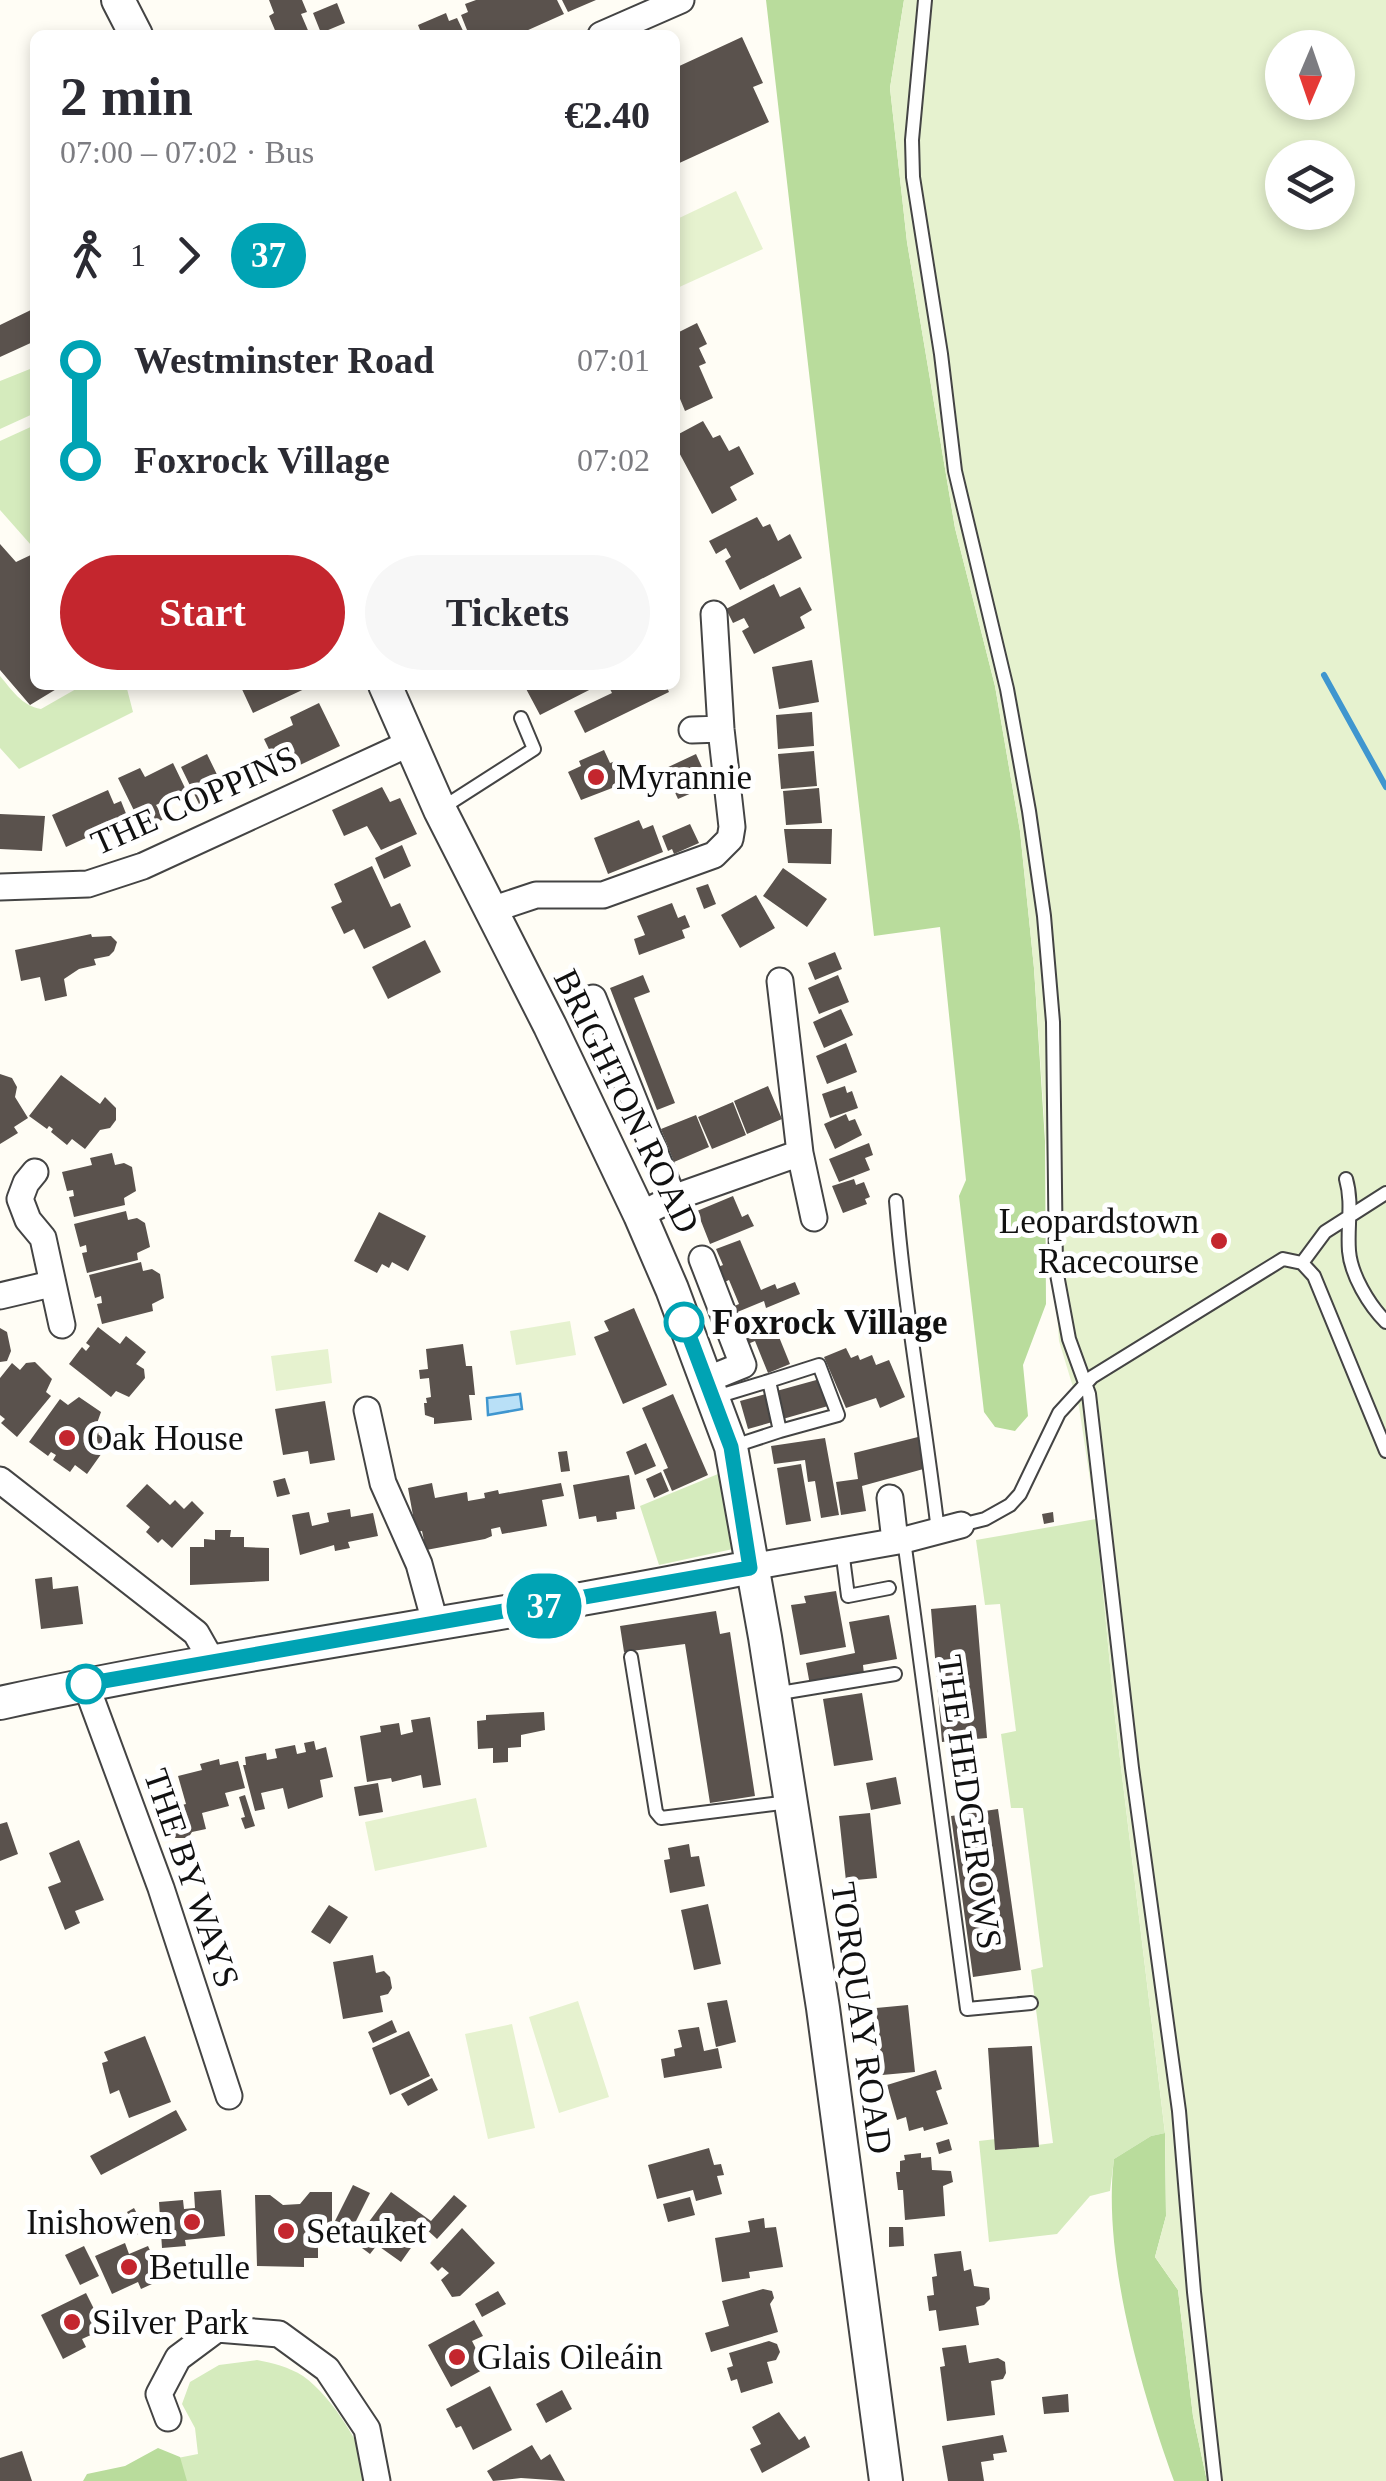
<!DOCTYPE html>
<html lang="en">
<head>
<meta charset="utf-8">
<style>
  :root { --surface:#fff; --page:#f7f7f7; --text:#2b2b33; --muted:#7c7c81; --accent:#c4262e }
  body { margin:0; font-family:Georgia,serif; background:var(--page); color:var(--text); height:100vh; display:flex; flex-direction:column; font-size:38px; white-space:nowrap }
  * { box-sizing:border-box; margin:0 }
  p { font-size:32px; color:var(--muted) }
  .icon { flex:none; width:55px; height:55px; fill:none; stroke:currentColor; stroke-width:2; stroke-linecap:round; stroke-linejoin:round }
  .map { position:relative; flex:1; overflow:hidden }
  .side { position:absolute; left:30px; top:30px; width:650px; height:660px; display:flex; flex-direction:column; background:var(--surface); border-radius:15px; box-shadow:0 5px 15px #0003 }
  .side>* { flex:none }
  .badge { padding:0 20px; border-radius:32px; font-size:35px; line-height:65px }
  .needle { width:65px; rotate:182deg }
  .buttons { position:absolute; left:1265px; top:30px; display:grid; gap:20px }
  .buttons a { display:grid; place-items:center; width:90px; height:90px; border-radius:50%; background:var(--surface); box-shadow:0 5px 15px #0003; font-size:50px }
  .map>.badge { position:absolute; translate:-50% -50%; box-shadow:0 0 0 5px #fff }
  .legs { display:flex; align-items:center; gap:15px; height:110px; padding:0 30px; font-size:32px }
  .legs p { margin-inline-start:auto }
  .overview { display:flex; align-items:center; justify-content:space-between; height:170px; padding:0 30px }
  h1 { font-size:55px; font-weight:600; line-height:75px }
  .primary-button { display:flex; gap:20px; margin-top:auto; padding:20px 30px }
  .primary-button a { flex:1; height:115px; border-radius:60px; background:var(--accent); color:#fff; font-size:40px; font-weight:600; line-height:115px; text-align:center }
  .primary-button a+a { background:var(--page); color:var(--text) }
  ul { padding:0 30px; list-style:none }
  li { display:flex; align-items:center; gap:35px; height:100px; font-size:38px }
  li i { display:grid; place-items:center; width:15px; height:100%; margin:0 12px; background:currentColor }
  li i::after { content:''; width:25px; height:25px; margin:-12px; border:8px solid; border-radius:50%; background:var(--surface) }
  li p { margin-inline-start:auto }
  li:first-child i { background:linear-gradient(#0000 50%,currentColor 0) }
  li:last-child i { background:linear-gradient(currentColor 50%,#0000 0) }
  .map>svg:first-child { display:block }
  .green { fill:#d5ebbd }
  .forest { fill:#b9dc9c }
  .pitch { fill:#e6f2cf; fill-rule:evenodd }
  .water { fill:#b9e0f7; stroke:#3f96cf; stroke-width:2.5 }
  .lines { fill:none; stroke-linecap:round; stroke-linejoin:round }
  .stream { stroke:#3f96cf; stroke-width:6 }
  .building { fill:#5a524d }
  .service-casing { stroke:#444; stroke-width:16 }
  .minor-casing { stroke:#444; stroke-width:29 }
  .tertiary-casing { stroke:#444; stroke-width:36 }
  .service { stroke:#fff; stroke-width:12 }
  .minor { stroke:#fff; stroke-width:25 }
  .tertiary { stroke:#fff; stroke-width:32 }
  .line-1-casing { stroke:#fff; stroke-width:22 }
  .line-1 { stroke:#00a3b4; stroke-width:15 }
  .poi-dot { fill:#c4262e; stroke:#fff; stroke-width:4 }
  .stop-1-dot { fill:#fff; stroke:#00a3b4; stroke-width:5 }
  .labels { text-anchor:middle; stroke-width:10; stroke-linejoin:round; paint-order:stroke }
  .poi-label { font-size:35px; fill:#111; stroke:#fff; text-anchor:start }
  .street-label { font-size:35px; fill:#111; stroke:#fff }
  .stop-label { font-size:35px; font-weight:bold; fill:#111; stroke:#fff; text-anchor:start }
</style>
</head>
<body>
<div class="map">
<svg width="1386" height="2481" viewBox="0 0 1386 2481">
  <rect width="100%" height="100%" fill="#fffdf5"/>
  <path class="green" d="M35,367V413L0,429V381Z
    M35,425V543L31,545L0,510V441Z
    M0,676C12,690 22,706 41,709L83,685H126L133,712L19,769L0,748Z
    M718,1474L733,1549L659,1565L640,1506Z
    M1096,1519L1115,1717L1165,2133L1151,2136L1114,2159L1110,2191L1090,2196L1057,2234L989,2242L979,2141L996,2139L998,2150L1053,2143L1031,1970L1043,1967L1023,1808H1011L1001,1734L1016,1731L1000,1604L985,1605L976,1540Z
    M257,2360C273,2363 289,2367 303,2376C335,2399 360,2446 376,2481H147V2464L198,2454L195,2428L182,2404L190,2382L219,2365Z"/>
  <path class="forest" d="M766,0H904L890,88L907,242L955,528L995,686L1020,831L1034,968L1045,1141L1046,1304L1023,1365L1028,1416L1015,1431L995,1427L984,1412L959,1196L966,1180L940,927L874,936Z
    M1165,2133L1166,2216L1155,2257L1178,2290L1193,2416L1207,2481H1174C1141,2390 1102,2256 1114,2159L1151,2136Z
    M158,2448L180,2457L187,2481H83L87,2474L125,2466Z"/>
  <path class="pitch" d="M904,0H1386V2481H1207L1193,2416L1178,2290L1155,2257L1166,2216L1165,2133L1115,1717L1096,1519L1079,1407L1059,1341L1034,968L1020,831L995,686L955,528L907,242L890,88ZM1282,48H1338V102H1282ZM1282,158H1338V212H1282Z
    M736,191L763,249L675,289V220Z
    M570,1321L576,1355L516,1365L510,1331Z
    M328,1349L332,1383L276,1391L271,1356Z
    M476,1798L487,1847L375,1871L365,1822Z
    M578,2001L609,2097L559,2113L529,2017Z
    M512,2024L535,2128L488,2139L465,2034Z"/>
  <path class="water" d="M520,1394L522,1409L488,1415L487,1398Z"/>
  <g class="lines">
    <path class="stream" d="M1324,675L1386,787"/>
  </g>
  <path class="building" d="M269,0H302L307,12L301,14L310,35H277L269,16L274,13Z
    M476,0H557L564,14L517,35H469L461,15L468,12L465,4Z
    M562,0H596L568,12Z
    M337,3L345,23L321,33L313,13Z
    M446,13L449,21L457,18L465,35H422L418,25Z
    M742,37L763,83L753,87L769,122L675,165V68Z
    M35,308V341L0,357V325Z
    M697,323L707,344L699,348L706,363L699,366L713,398L685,411L678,394L675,395V334Z
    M703,421L713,438L720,435L729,451L739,446L754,474L730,487L737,500L712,514L675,445V436Z
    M757,517L763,527L770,524L778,541L790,534L802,558L740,590L725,561L731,557L726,548L716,554L709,541Z
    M0,544L16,562L35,553V685H63L30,705L0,670Z
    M774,584L780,597L800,587L812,610L800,617L805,628L754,654L742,631L749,627L744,618L733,623L726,609Z
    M812,660L819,702L779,709L772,667Z
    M240,685H313L253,713Z
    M524,685H599L540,715Z
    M608,685H666L669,692L585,733L574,711L612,693Z
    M319,703L340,746L281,774L264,739L293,725L290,717Z
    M812,712L814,746L778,749L776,715Z
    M604,750L610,763L619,760L626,775L617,779L620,785L581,800L568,772L581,766L579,761Z
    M814,751L817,786L781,789L778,754Z
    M207,754L225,791L199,804L181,767Z
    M696,754L710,785L678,799L664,769Z
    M173,763L186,790L156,805L164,819L143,829L118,778L140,768L145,777Z
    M382,787L390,802L400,798L417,834L381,850L367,826L344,836L332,810Z
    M819,788L822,823L786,825L783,791Z
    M108,790L114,804L121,801L127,816L120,819L121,822L66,847L52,815Z
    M0,814L45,816L42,851L0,849Z
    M639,820L643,829L653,825L663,852L608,874L594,838Z
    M690,824L699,843L674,854L672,849L668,851L662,836Z
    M784,829H832L831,864L788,863Z
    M402,845L411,866L384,879L375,858Z
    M372,866L391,907L400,903L411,927L364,949L354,929L344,934L331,907L342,902L334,884Z
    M783,868L827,899L807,927L763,896Z
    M708,884L716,904L704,909L696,888Z
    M756,895L775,928L740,948L721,915Z
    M672,903L678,918L685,915L690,927L682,930L685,938L639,955L634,939L645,935L637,916Z
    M91,934L92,937L111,936L117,942L114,951L109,956L94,959L96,965L79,969L64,979L67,996L45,1001L40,977L21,981L15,950Z
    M425,940L441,972L388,999L372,967Z
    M835,952L842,969L815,980L808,963Z
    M643,975L650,992L634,998L675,1103L657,1110L610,988Z
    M838,975L849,1002L819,1014L808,988Z
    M841,1009L853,1035L824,1048L813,1022Z
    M846,1043L857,1072L827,1084L816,1056Z
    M0,1074L12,1078L17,1087L15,1097L28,1118L14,1127L18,1133L0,1144Z
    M61,1075L100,1104L105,1097L116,1108V1120L110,1128L100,1130L85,1149L72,1139L67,1145L51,1132L53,1129L49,1126L47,1129L29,1116Z
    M768,1086L782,1119L747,1134L734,1101Z
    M845,1086L847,1093L852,1091L858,1108L830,1118L822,1094Z
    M733,1102L746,1135L712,1149L698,1117Z
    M846,1114L849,1121L855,1119L862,1135L835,1149L824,1124Z
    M696,1115L709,1147L674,1162L661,1129Z
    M869,1143L873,1155L865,1158L870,1170L839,1182L829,1159Z
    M112,1153L115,1165L124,1163L132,1167L136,1191L124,1198L125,1205L74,1217L69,1197L74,1196L73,1190L67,1191L62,1172L92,1165L90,1158Z
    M854,1179L856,1185L864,1182L870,1197L865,1199L867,1204L843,1213L832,1186Z
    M733,1196L742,1217L748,1214L754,1226L710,1244L697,1211Z
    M126,1211L128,1220L137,1218L145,1223L150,1247L137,1253L138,1260L87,1273L82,1253L87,1252L86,1245L80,1247L74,1224Z
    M379,1212L426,1236L408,1271L392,1262L389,1268L382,1264L377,1273L354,1261Z
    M740,1240L761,1290L775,1284L777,1289L795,1282L800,1294L766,1308L764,1301L735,1313L732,1307L739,1304L729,1280L720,1284L713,1269L723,1265L716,1249Z
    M141,1262L143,1271L152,1269L160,1274L164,1298L152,1304L153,1311L102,1324L97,1304L102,1303L101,1296L95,1298L89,1275Z
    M634,1308L667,1385L623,1404L594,1337L609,1331L604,1321Z
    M771,1318L774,1325L779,1322L782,1329L777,1332L790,1364L768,1373L755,1341L743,1346L737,1332Z
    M98,1327L120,1344L126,1336L146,1352L136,1364L144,1369L145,1378L129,1397L116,1391L111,1397L69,1364L82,1347L86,1351L90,1346L86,1343Z
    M0,1328L7,1332L11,1351L7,1361L0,1362Z
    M463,1344L466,1366H472L475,1395H469L472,1420L434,1424V1418L425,1415L424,1403H427L426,1398L431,1397L429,1378L420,1379L419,1370L428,1369L426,1349Z
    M846,1348L851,1358L858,1355L860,1360L872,1355L876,1365L889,1360L905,1397L880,1408L876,1398L846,1408L824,1357Z
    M35,1362L52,1379L46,1392L51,1396L17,1437L1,1423L5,1419L0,1415V1378L12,1363L20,1370L26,1363Z
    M820,1379L828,1406L748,1429L740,1401Z
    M673,1394L708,1475L672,1491L663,1470L668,1468L642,1408Z
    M79,1397L101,1412L96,1426L101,1430L98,1434L109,1443L87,1474L75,1465L70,1472L53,1460L56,1455L51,1452L48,1456L29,1442L60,1399L68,1405Z
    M325,1401L335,1460L310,1464L308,1451L283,1455L275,1409Z
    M922,1436L927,1468L862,1486L866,1511L841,1515L836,1482L858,1479L854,1453Z
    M825,1438L839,1515L821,1518L815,1481L808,1482L805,1460L774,1464L771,1446Z
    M646,1443L656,1466L635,1475L626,1452Z
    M567,1451L570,1471L561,1472L558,1452Z
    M801,1464L811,1521L786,1525L777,1468Z
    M661,1472L669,1491L654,1498L646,1479Z
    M629,1475L635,1509L616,1512L617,1519L597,1522L596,1516L579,1519L573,1485Z
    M285,1478L290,1494L277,1497L273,1481Z
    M432,1483L435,1498L467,1492L468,1501L485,1498L484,1493L498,1490L499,1494L561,1483L564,1496L542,1500L547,1526L502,1534L500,1527L491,1529L492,1536L485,1539L426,1550L422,1531L416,1532L408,1488Z
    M147,1484L170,1505L175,1500L184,1509L192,1501L204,1513L172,1548L162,1539L158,1543L146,1532L150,1527L126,1506Z
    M350,1509L351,1517L373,1513L378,1536L348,1542L350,1548L335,1551L334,1545L300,1555L292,1515L309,1512L312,1526L329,1522L327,1513Z
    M1053,1512L1054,1522L1044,1524L1042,1514Z
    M215,1530H231L230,1537H244V1547L269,1548V1581L190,1585V1547H204V1539L215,1540Z
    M52,1577L53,1589L78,1586L83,1624L41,1629L35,1579Z
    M836,1591L846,1647L800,1655L791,1605L806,1603L804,1596Z
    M976,1605L987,1738L942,1742L931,1609Z
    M716,1611L720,1634L730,1632L755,1796L710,1803L685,1644L624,1652L620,1626Z
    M889,1615L897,1659L863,1665L864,1674L810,1685L806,1663L855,1653L849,1622Z
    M862,1693L873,1760L834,1766L823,1699Z
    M544,1712L545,1730L521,1735V1747L508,1748V1762L493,1763V1748L478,1749L477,1721L486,1720V1715Z
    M430,1717L441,1785L423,1788L421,1775L392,1782L391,1778L367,1782L360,1736L381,1732L380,1726L399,1723L401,1735L413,1732L411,1720Z
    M314,1741L316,1750L326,1747L333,1777L320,1780L323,1797L288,1809L283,1788L261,1793L265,1809L255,1811L243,1765H246L245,1757L266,1753L267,1760L277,1758L275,1749L295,1745L297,1754L306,1752L304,1743Z
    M219,1759L220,1765L238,1761L245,1788L225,1793L229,1806L202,1813L206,1829L192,1832L188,1838H175L171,1827V1822L177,1820L174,1807L186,1804L178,1776L202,1770L200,1764Z
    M896,1777L901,1804L871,1810L866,1783Z
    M378,1783L383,1812L359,1816L354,1787Z
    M245,1795L255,1826L245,1829L241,1818L245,1817L239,1797Z
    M998,1809L1021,1970L973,1977L951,1816Z
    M870,1813L877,1878L846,1881L839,1816Z
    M7,1822L18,1854L0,1861V1824Z
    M79,1840L104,1900L75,1911L80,1923L65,1930L48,1887L61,1882L49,1853Z
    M689,1844L691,1857L699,1856L705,1886L670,1893L664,1860L670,1859L668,1848Z
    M708,1904L721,1964L694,1970L681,1910Z
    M329,1905L348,1917L330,1944L311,1932Z
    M373,1955L376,1973L384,1971L390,1977L392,1988L388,1994L380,1996L383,2012L343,2019L333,1962Z
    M727,2000L736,2042L716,2047L707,2003Z
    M908,2005L915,2072L882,2075L880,2049L872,2050L871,2041L879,2040L876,2008Z
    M392,2020L397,2032L373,2043L368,2032Z
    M699,2027L704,2051L718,2048L722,2068L664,2078L661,2059L675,2056L674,2049L682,2047L678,2030Z
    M409,2031L430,2076L390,2095L372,2048Z
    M145,2036L171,2102L129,2118L119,2090L110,2094L102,2063L108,2061L104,2052Z
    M1032,2046L1039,2147L995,2150L988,2048Z
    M936,2070L942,2089L936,2091L948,2124L924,2131L923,2127L909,2131L906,2117L897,2120L887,2085Z
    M432,2078L438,2090L408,2106L401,2094Z
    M176,2110L187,2130L101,2175L90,2156Z
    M949,2139L952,2150L939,2154L936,2143Z
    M709,2148L714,2165L721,2164L724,2175L717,2176L722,2194L696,2201L693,2190L657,2199L648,2165Z
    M921,2153V2158L931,2157L932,2170L951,2171L953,2182L943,2186L945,2216L905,2220L903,2190H898L896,2172H900V2161L905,2160L904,2155Z
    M353,2185L370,2193L352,2229L335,2221Z
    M221,2190L225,2236L185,2240L186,2246L162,2248L159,2202L183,2200L184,2209L195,2208L194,2192Z
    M310,2192H332V2227H318V2258H304V2267L257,2266L255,2195H270L283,2205L300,2204Z
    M391,2192L431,2221L454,2195L467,2206L437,2239L425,2228L401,2262L377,2245L370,2254L354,2242Z
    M690,2197L695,2215L668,2222L663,2204Z
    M134,2208L146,2231L138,2235L127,2212Z
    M764,2218L765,2228L776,2227L783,2267L749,2272L750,2278L722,2282L715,2238L750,2232L748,2221Z
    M889,2227H903L904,2246L889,2247Z
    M462,2228L495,2263L460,2296L452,2297L441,2280L449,2273L442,2267L438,2271L430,2263Z
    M125,2243L129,2254L148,2246L163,2279L141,2289L138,2282L112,2294L95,2256Z
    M84,2246L99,2276L80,2285L65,2255Z
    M961,2251L964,2271L971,2269L974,2286L989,2288L990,2299L984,2305L976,2307L979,2325L939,2331L936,2310L929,2311L927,2296L934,2295L932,2277L937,2276L934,2254Z
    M763,2289L772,2291L774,2298L770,2304L778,2332L711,2352L705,2333L729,2326L722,2301Z
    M498,2291L506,2304L482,2317L475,2304Z
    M86,2293L104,2329L82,2339L86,2347L63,2359L41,2315Z
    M474,2320L483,2336L472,2341L486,2368L451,2387L428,2345Z
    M769,2341L777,2344L780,2352L776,2360L767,2362L773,2383L741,2393L737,2379L731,2381L727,2368L733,2366L729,2353Z
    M966,2345L969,2363L998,2358L1005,2362L1006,2373L1003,2379L991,2381L995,2415L947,2421L940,2367L945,2366L942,2348Z
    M490,2386L512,2430L473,2450L461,2426L456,2428L446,2409Z
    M562,2390L572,2409L546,2423L536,2404Z
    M1068,2394L1069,2412L1044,2414L1042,2397Z
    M779,2412L799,2440L805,2436L810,2447L762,2473L750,2449L761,2444L752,2427Z
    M1003,2435L1007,2452L993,2454L994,2460L981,2462L984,2481H948L942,2446Z
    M532,2445L541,2460L550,2454L565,2481L521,2478L493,2481L487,2471Z
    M22,2451L32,2481H0V2458Z"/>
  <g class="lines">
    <defs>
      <path id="service" d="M925,0L912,140L913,177L941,354L955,471L1007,689L1029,811L1044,916L1053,1022L1056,1269L1069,1339L1089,1394L1132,1768L1179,2111L1194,2292L1215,2481
        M442,808L534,749L521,718
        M1346,1179C1353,1203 1347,1226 1349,1251C1351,1275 1369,1305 1386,1322
        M896,1201C905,1312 925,1421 938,1531
        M1302,1263L1325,1232L1386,1193
        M769,1381L819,1365L838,1415L780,1431
        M716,1397L769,1381L780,1431L731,1447
        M961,1525L985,1519L1010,1505L1020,1494L1059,1413L1092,1377L1283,1259L1302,1263L1314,1276L1386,1451
        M904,1540L967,2009L1031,2003
        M842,1550L848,1596L889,1588
        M631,1657L656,1812L661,1818L789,1802
        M774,1694L895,1674"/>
      <path id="minor" d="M601,35L681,0
        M692,730L721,729
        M0,887L88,884L143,866L408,744
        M488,911L536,895H603L714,855L730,839L732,827L721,729L714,614
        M780,981L800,1153L814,1218
        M593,998L673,1198
        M35,1172L26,1183L20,1199L28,1220L43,1238L62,1325
        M640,1215L673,1198L800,1153
        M702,1259L743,1365L706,1380
        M0,1296L51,1284
        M367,1410L383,1483L419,1564L436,1626
        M0,1480L196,1633L213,1663
        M890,1498L895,1541
        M751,1567L904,1540L961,1525
        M86,1685L161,1888L229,2096
        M168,2418L159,2394L178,2358L217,2329L279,2334L327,2369L367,2429L377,2481"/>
      <path id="tertiary" d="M118,0L136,35
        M385,685L440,810L550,1026L640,1215L672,1289L731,1447L765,1637L823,2008L886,2481
        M0,1703C248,1649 501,1618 751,1567"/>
    </defs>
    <use href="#service" class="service-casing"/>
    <use href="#minor" class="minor-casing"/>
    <use href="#tertiary" class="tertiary-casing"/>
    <use href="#service" class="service"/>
    <use href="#minor" class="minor"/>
    <use href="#tertiary" class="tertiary"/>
  </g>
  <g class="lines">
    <defs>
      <path id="line-1" d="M86,1684L750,1568L731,1447L684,1322"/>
    </defs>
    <use href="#line-1" class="line-1-casing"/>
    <use href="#line-1" class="line-1"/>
  </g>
  <g class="poi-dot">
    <circle cx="596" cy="777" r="10"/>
    <circle cx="1219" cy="1241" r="10"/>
    <circle cx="67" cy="1438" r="10"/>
    <circle cx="192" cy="2222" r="10"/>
    <circle cx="286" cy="2231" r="10"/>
    <circle cx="129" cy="2267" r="10"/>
    <circle cx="72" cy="2322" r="10"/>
    <circle cx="457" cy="2357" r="10"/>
  </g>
  <g class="stop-1-dot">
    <circle cx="684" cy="1322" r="18"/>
    <circle cx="86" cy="1684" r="18"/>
  </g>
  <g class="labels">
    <g class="poi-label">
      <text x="616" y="789">Myrannie</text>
      <text x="1199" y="1233" text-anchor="end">Leopardstown<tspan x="1199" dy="40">Racecourse</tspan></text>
      <text x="87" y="1450">Oak House</text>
      <text x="172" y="2234" text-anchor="end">Inishowen</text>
      <text x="306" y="2243">Setauket</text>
      <text x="149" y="2279">Betulle</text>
      <text x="92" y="2334">Silver Park</text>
      <text x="477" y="2369">Glais Oileáin</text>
    </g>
    <g class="street-label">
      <text transform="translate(194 800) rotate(-24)" y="12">THE COPPINS</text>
      <text transform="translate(627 1101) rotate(64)" y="12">BRIGHTON ROAD</text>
      <text transform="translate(970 1802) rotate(82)" y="12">THE HEDGEROWS</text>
      <text transform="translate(192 1878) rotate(71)" y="12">THE BY WAYS</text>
      <text transform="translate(862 2018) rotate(82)" y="12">TORQUAY ROAD</text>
    </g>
    <g class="stop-label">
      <text x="712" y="1334">Foxrock Village</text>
    </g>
  </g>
</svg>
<div class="buttons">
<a><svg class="needle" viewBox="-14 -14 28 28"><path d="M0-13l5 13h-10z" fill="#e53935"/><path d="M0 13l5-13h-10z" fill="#7c7c81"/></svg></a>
<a><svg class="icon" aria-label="layers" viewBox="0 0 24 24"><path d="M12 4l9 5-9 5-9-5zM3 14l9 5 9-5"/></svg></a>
</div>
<b class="badge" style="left:544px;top:1606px;background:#00a3b4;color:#fff">37</b>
<section class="side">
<div class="overview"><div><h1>2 min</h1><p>07:00 – 07:02 · Bus</p></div><b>€2.40</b></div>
<div class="legs"><svg class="icon" aria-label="walk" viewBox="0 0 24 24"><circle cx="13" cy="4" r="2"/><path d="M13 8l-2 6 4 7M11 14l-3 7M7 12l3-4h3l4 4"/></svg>1<svg class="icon" aria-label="forward" viewBox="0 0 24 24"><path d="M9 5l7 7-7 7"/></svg><b class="badge" style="background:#00a3b4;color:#fff">37</b></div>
<ul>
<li><i style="color:#00a3b4"></i><b>Westminster Road</b><p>07:01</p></li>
<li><i style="color:#00a3b4"></i><b>Foxrock Village</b><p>07:02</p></li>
</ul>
<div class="primary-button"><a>Start</a><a>Tickets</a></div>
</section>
</div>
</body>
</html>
